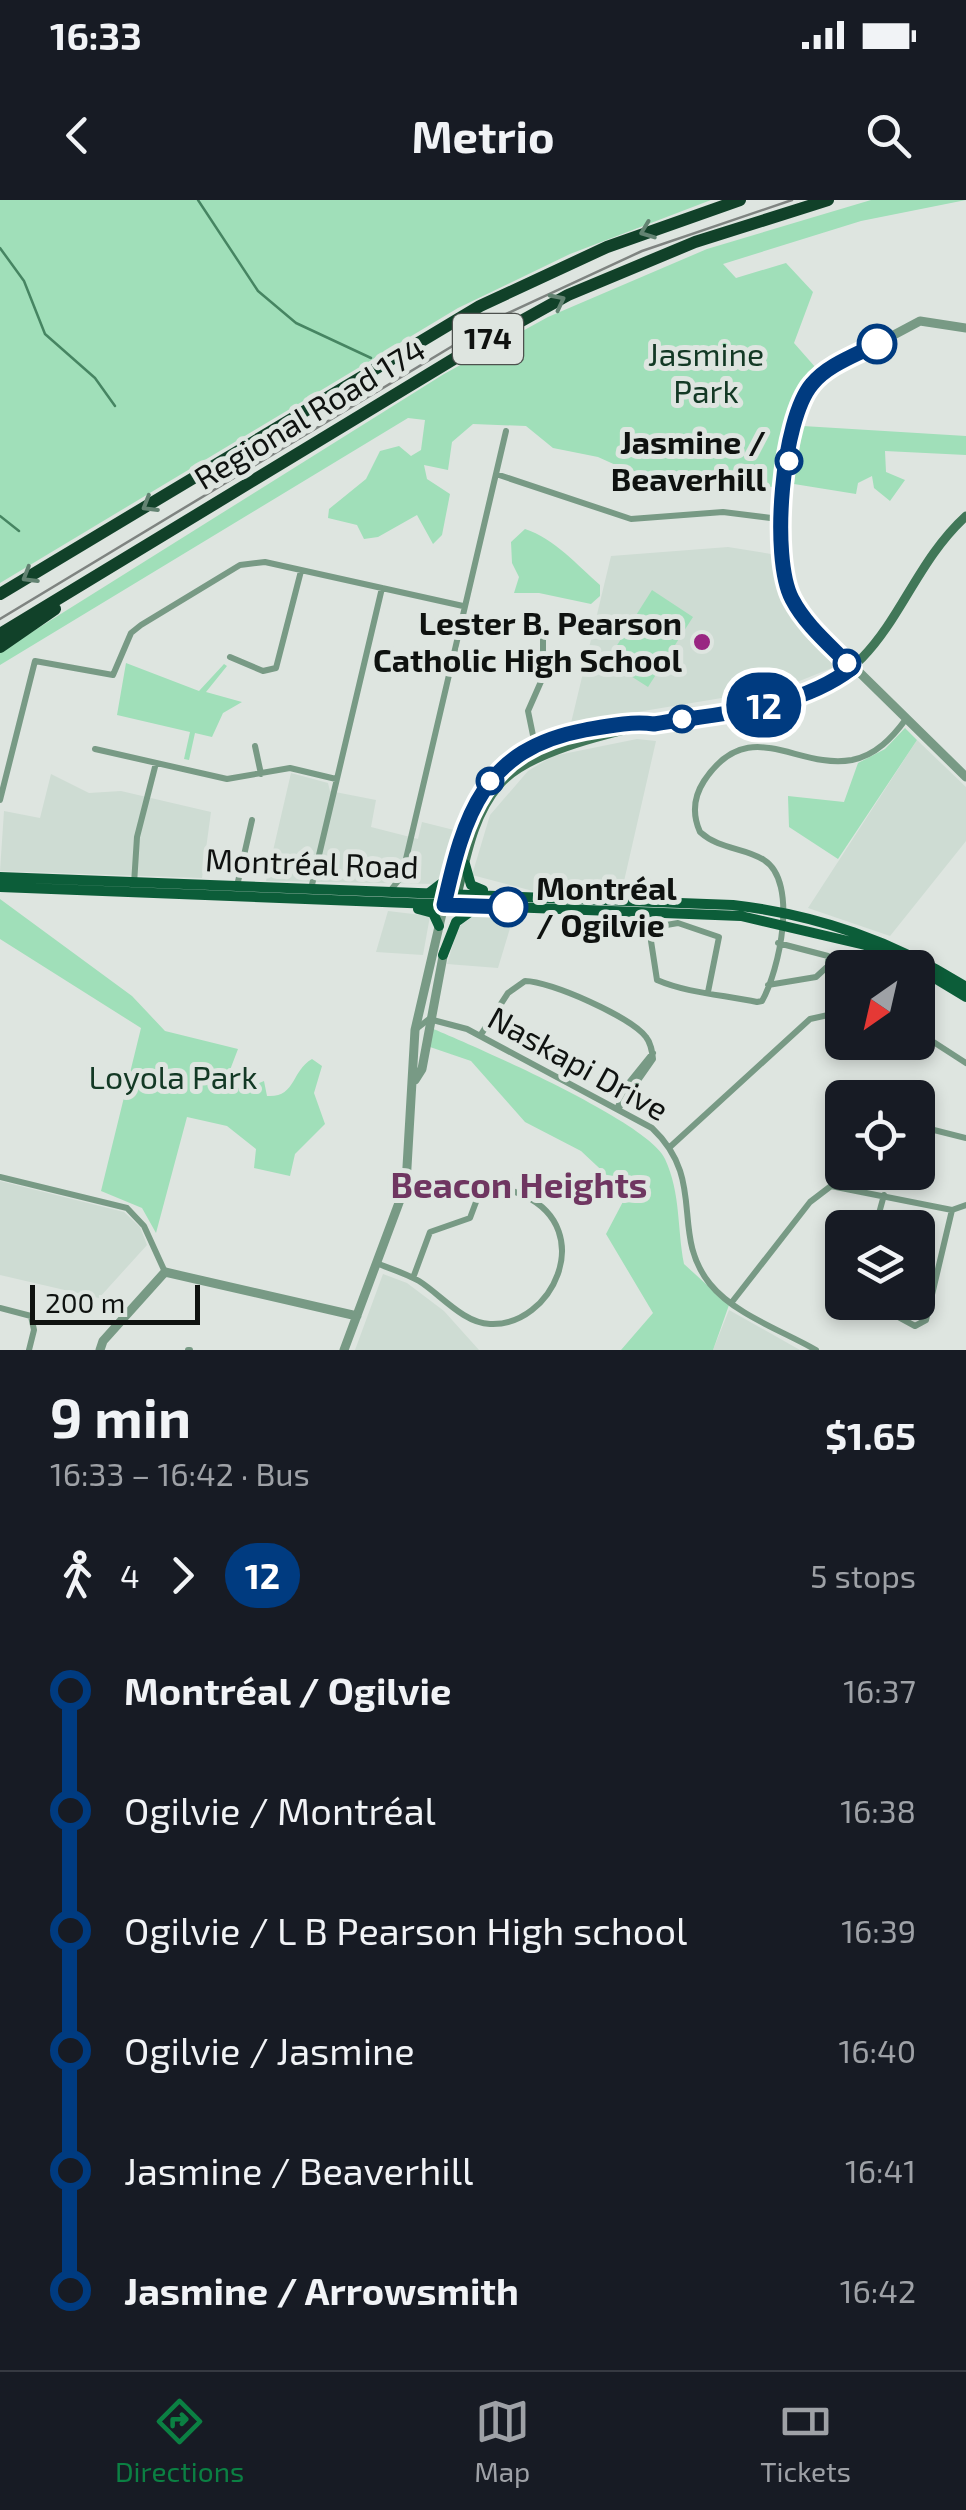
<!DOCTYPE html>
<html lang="en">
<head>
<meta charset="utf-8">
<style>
  :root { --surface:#171b24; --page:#20242c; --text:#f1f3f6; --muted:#9ea1a6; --line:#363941; --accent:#0b8043 }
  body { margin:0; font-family:"Exo 2",sans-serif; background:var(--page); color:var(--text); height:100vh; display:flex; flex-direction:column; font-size:38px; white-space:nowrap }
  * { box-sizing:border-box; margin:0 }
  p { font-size:32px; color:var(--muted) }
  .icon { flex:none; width:55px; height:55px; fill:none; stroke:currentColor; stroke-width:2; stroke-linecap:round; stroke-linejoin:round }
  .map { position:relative; height:1150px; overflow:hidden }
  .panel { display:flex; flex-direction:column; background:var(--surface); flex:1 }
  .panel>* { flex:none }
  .badge { padding:0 20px; border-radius:32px; font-size:35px; line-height:65px }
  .needle { width:65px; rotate:214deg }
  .controls { position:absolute; left:825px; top:750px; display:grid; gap:20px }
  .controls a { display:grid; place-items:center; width:110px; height:110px; border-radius:15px; background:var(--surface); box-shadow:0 5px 15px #0003; font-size:50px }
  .scale { position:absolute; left:30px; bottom:25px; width:170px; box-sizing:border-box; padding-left:10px; border:5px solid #0f1210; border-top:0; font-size:28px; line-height:35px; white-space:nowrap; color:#0f1210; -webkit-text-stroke:8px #dee5e0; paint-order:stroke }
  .map>.badge { position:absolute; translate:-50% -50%; box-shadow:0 0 0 5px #fff }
  .legs { display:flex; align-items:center; gap:15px; height:110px; padding:0 50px; font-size:32px }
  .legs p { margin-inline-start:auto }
  .head { display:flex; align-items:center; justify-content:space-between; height:170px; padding:0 50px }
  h1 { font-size:55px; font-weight:700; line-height:75px }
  ul { padding:0 50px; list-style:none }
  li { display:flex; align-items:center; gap:35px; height:120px; font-size:38px }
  li i { display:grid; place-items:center; width:15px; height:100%; margin:0 12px; background:currentColor }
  li i::after { content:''; width:25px; height:25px; margin:-12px; border:8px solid; border-radius:50%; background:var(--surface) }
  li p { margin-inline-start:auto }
  li:first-child i { background:linear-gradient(#0000 50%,currentColor 0) }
  li:last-child i { background:linear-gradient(currentColor 50%,#0000 0) }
  .status { display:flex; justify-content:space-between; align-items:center; height:70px; padding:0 50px; background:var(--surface); direction:ltr }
  .status svg { height:28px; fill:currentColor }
  header { display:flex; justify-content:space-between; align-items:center; height:130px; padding:0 50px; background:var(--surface); font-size:45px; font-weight:700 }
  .menu { display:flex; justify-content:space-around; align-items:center; height:140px; border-top:2px solid var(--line); background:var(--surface); font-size:28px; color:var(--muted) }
  .menu a { display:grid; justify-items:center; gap:5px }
  .menu .current { color:var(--accent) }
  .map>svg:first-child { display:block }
  .built { fill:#cedcd3 }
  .green { fill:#a0dfb9 }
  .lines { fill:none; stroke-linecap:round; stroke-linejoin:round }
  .stream { stroke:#468562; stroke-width:2.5 }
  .minor { stroke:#789a85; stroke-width:6 }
  .tertiary { stroke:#789a85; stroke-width:9 }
  .secondary { stroke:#417758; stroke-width:9 }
  .primary { stroke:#0c5d39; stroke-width:10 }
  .motorway { stroke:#114129; stroke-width:12 }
  .tram { stroke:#7f8481; stroke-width:2.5 }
  .oneway { stroke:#638372 }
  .line-1-casing { stroke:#fff; stroke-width:22 }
  .line-1 { stroke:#003b80; stroke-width:15 }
  .stop-1-dot { fill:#fff; stroke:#003b80; stroke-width:5 }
  .poi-dot { fill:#992682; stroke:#dee5e0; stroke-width:4 }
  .labels { text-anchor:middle; stroke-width:10; stroke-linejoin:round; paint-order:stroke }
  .shield { fill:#dee5e0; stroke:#4d514e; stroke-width:2.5 }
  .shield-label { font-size:30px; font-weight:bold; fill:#0f1210 }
  .park-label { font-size:32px; fill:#133925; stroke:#dee5e0 }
  .street-label { font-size:32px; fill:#0f1210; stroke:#dee5e0 }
  .stop-label { font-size:32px; font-weight:bold; fill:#0f1210; stroke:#dee5e0; text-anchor:end }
  .poi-label { font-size:32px; font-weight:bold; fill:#0f1210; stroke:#dee5e0; text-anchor:end }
  .neighbourhood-label { font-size:35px; font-weight:bold; fill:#6f3661; stroke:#dee5e0 }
</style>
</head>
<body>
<div class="status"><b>16:33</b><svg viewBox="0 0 49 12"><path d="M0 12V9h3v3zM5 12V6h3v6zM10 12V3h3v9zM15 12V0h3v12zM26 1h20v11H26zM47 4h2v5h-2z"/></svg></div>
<header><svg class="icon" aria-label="back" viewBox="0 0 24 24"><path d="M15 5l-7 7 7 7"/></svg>Metrio<svg class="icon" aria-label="search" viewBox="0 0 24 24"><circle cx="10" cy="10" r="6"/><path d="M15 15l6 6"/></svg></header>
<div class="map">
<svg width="966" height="1150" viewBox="0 0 966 1150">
  <rect width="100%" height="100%" fill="#dee5e0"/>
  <path class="built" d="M728,347L771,354L787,408L831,459L832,468L782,488L571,523L611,356Z
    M637,539L656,541L622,690L533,691L472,675L490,615L528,571L553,556Z
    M917,540L966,587V641L890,736L808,708Z
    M291,573L328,583L330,591L376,600L371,627L418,639L422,622L454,630L443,673L435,684L266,681Z
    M51,574L89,593L121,591L211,612L202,678L0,671L4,611L40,618Z
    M388,711L430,716L423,755L376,752Z
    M514,715L498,768L447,764L459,725L471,716Z
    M0,981L124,1012L140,1027L147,1045L99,1098L0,1075Z
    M383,1074L407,1083L444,1111L479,1150H355Z
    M729,1110L800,1150H713Z"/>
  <path class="green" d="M0,0H711L570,54L458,108L0,383Z
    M871,0H966L861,21L723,64L736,78L786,63L813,92L794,143L816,168L794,201L775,287L628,283L629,271L598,257L553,248L526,226L473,224L452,242L448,270L424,265L427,279L450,294L442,335L433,344L417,315L378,337L364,339L357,325L328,318L329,309L366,279L380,251L399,246L411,256L421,250L425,220L408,218L0,465V452L444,174L548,117L707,49Z
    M803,226L966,236V255L885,251L886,272L905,280L890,301L874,288L872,276L858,283L856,294L794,284Z
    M525,329C554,338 578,366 600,385V396L591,404L539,393H514L519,377L512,363L511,342Z
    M652,390L693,417L648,487L607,461Z
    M126,463L199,491L224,464L227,466L206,492L242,502L223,513L212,537L195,533L189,560L184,559L190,532L117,515Z
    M905,528L917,540L838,659L789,627L788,596L844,602L858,563L885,549Z
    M0,699L132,796L165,831L238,849L230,870L237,887L243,890L264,881L267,896C296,898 291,871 312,859L322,866L314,893L325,924L295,954L290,976L254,968L256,949L227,926L187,917L156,1033L142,1008L101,991L141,828L0,739Z
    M431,828C474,846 649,922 665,959C681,994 677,1028 684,1064L729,1105L713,1150H621L653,1113L606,1034L627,994L581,951L525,922L471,861L430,847Z"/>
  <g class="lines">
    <path class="stream" d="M198,0L258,91L296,123L371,158
      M0,48L24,81L45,134L95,178L115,206
      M0,316L19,331"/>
    <path class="minor" d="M496,274L631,319L723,312L779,319
      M230,457L263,471L276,468L301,371
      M535,545L528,511L543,477V431
      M255,546L261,574
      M95,549L227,579L290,568L336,579
      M0,600L35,461L113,475L131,433L141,425L240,365L265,362L463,406
      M134,684L137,637L156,563
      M237,686L252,620
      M311,689L382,388
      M390,691L402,676L506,231
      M768,785L816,777L828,766V756L778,743
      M708,792L719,737L678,723L649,728L657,780C687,793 724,795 757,802L762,801C779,771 799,682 764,660C744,647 720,650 700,632C692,614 693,598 704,581C749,513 796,570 852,560C876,555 892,538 906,519
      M415,830L429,819L467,829L652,928C708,981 669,1033 710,1084C734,1114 783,1131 816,1150
      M918,832L966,863
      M480,836L508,793L525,781C550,781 631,817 646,837C651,843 652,851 653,859L618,909
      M617,909L628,884L653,853
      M918,926L966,938
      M671,946L810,819L842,812
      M0,977L127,1008L144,1026L165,1072
      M875,1028L884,995
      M376,1063C391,1069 405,1073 419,1081C440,1094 463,1123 490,1124C552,1127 597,1031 525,996C486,977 446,996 406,984
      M413,1078L430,1032L470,1018L482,986
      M732,1102L810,1002L831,986L952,1010L966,1005
      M871,1102L915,1126L926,1120L952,1010
      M0,1108L31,1116L34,1130L29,1150
      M188,1150H190"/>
    <path class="tertiary" d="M966,128L920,121L828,170L811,185L795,218L777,335L785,383L803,417L966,577
      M415,880L422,869L444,751
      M100,1150L103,1141L165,1072L357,1116
      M344,1150L406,984L415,830L444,705"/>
    <path class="secondary" d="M445,697C467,606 488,547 590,529C611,526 631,521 652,523
      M456,699C466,660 472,617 499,585C543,533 718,513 788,500C892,474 898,378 966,316"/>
    <path class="primary" d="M465,664L471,685L483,690
      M0,677L733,705C818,715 893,741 966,787
      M0,687L741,716L865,745L916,768
      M429,693L446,680L453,664
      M418,709L433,713L439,726
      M443,755L456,722L477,707
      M918,768L966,797"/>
    <path class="motorway" d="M0,394L480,106L607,47L740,0
      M0,434L462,154L568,95L695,42L828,0
      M0,447L55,409"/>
    <path class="tram" d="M0,419L504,115L642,51L792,0"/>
  </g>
  <defs><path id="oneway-chevron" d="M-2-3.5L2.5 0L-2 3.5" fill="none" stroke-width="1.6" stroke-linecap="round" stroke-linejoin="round" transform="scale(2.5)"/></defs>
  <g class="oneway">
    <use href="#oneway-chevron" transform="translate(647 31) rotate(159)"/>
    <use href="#oneway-chevron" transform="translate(558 101) rotate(-27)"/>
    <use href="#oneway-chevron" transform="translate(149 305) rotate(149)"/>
    <use href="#oneway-chevron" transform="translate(29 376) rotate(149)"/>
  </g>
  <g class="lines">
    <defs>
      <path id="line-1" d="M508,707L444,705C464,615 483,549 585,530C608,526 631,521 654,524C721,513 797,510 852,468C831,446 806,426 792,399C770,357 782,219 812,184C827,165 856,155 877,144"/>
    </defs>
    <use href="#line-1" class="line-1-casing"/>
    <use href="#line-1" class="line-1"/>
  </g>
  <g class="stop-1-dot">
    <circle cx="877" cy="144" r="18"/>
    <circle cx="789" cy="261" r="12"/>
    <circle cx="847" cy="463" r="12"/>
    <circle cx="682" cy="519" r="12"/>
    <circle cx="490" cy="581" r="12"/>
    <circle cx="508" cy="707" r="18"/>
  </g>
  <circle class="poi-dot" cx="702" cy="442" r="10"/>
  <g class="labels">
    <rect class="shield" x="453" y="114" width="70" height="50" rx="8"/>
    <g class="shield-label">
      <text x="488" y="149">174</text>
    </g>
    <g class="park-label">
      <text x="706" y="166">Jasmine<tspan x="706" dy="37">Park</tspan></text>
      <text x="173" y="889">Loyola Park</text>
    </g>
    <g class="street-label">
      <text transform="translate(310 214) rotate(-31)" y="11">Regional Road 174</text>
      <text transform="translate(312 664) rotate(2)" y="11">Montréal Road</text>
      <text transform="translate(578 864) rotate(29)" y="11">Naskapi Drive</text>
    </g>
    <g class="stop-label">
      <text x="766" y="254">Jasmine /<tspan x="766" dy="37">Beaverhill</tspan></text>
      <text x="536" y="700" text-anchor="start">Montréal<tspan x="536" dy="37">/ Ogilvie</tspan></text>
    </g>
    <g class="poi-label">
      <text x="682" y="435">Lester B. Pearson<tspan x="682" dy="37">Catholic High School</tspan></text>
    </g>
    <g class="neighbourhood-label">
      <text x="519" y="998">Beacon Heights</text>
    </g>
  </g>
</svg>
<div class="controls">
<a><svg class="needle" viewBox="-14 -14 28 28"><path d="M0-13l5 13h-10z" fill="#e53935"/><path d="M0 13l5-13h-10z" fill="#9ea1a6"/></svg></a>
<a><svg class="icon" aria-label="locate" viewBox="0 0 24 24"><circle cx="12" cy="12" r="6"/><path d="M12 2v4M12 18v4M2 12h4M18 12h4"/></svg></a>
<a><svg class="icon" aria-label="layers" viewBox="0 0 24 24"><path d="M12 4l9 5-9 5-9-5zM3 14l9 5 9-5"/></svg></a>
</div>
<div class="scale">200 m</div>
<b class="badge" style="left:764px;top:505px;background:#003b80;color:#fff">12</b>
</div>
<section class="panel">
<div class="head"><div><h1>9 min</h1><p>16:33 – 16:42 · Bus</p></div><b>$1.65</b></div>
<div class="legs"><svg class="icon" aria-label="walk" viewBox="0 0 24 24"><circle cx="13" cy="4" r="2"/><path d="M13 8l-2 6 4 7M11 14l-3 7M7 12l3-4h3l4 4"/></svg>4<svg class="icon" aria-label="forward" viewBox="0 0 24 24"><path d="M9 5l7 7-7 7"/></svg><b class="badge" style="background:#003b80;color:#fff">12</b><p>5 stops</p></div>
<ul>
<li><i style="color:#003b80"></i><b>Montréal / Ogilvie</b><p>16:37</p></li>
<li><i style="color:#003b80"></i><span>Ogilvie / Montréal</span><p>16:38</p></li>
<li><i style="color:#003b80"></i><span>Ogilvie / L B Pearson High school</span><p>16:39</p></li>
<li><i style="color:#003b80"></i><span>Ogilvie / Jasmine</span><p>16:40</p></li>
<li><i style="color:#003b80"></i><span>Jasmine / Beaverhill</span><p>16:41</p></li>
<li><i style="color:#003b80"></i><b>Jasmine / Arrowsmith</b><p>16:42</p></li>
</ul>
</section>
<nav class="menu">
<a class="current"><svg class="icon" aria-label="directions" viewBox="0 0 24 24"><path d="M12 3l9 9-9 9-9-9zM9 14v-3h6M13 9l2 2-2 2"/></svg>Directions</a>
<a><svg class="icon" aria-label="map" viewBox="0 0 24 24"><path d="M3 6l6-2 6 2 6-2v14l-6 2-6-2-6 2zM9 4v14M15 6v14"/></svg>Map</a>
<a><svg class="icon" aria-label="tickets" viewBox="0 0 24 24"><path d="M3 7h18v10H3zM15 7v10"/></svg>Tickets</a>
</nav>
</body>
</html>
